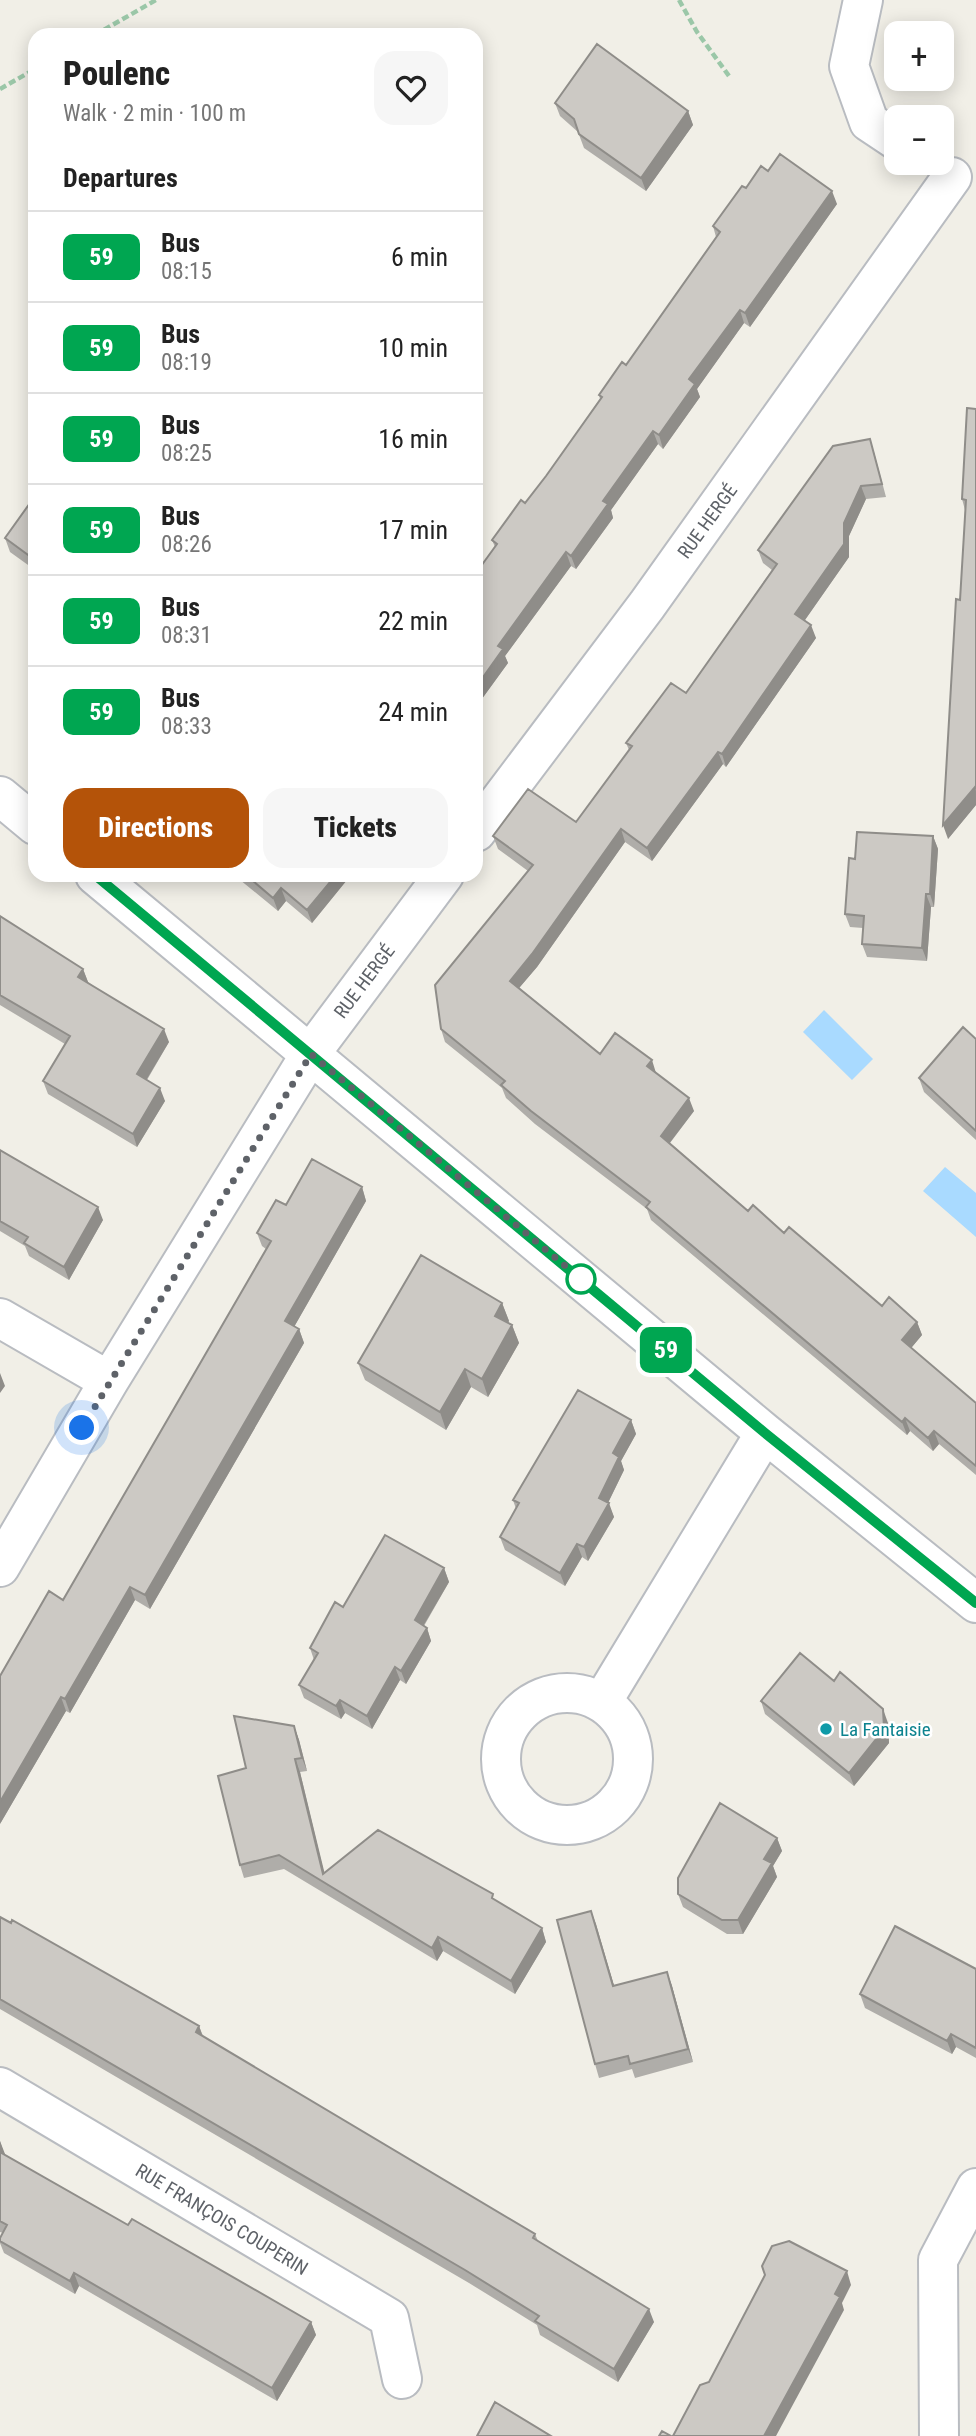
<!DOCTYPE html>
<html lang="en">
<head>
<meta charset="utf-8">
<style>
  :root { --surface:#fff; --page:#f6f6f6; --text:#222; --muted:#767676; --line:#e0e0e0; --accent:#b45309 }
  body { margin:0; font-family:"Roboto Condensed",sans-serif; background:var(--page); color:var(--text); height:100vh; display:flex; flex-direction:column; font-size:26px; white-space:nowrap }
  * { box-sizing:border-box; margin:0 }
  p { font-size:23px; color:var(--muted) }
  .icon { flex:none; width:38px; height:38px; fill:none; stroke:currentColor; stroke-width:2; stroke-linecap:round; stroke-linejoin:round }
  .map { position:relative; flex:1; overflow:hidden }
  .details { position:absolute; left:28px; top:28px; width:455px; height:854px; display:flex; flex-direction:column; background:var(--surface); border-radius:21px; box-shadow:0 4px 18px #0003 }
  .details>* { flex:none }
  .badge { padding:0 14px; border-radius:10px; font-size:24px; line-height:46px }
  .fabs { position:absolute; left:884px; top:21px; display:grid; gap:14px }
  .fabs a { display:grid; place-items:center; width:70px; height:70px; border-radius:14px; background:var(--surface); box-shadow:0 4px 18px #0003; font-size:35px }
  .you { position:absolute; width:35px; height:35px; margin:-18px; border:5px solid #fff; border-radius:50%; background:#1a73e8; box-shadow:0 0 0 10px #1a73e833 }
  .map>.badge { position:absolute; translate:-50% -50%; box-shadow:0 0 0 4px #fff }
  h2 { padding:0 35px; font-size:26px; line-height:63px }
  .round { display:grid; place-items:center; flex:none; width:74px; height:74px; border-radius:21px; background:var(--page) }
  .summary { display:flex; align-items:center; justify-content:space-between; height:119px; padding:0 35px }
  h1 { font-size:33px; font-weight:800; line-height:52px }
  .action { display:flex; gap:14px; margin-top:auto; padding:14px 35px }
  .action a { flex:1; height:80px; border-radius:21px; background:var(--accent); color:#fff; font-size:28px; font-weight:800; line-height:80px; text-align:center }
  .action a+a { background:var(--page); color:var(--text) }
  ul { padding:0; list-style:none }
  li { display:flex; align-items:center; gap:21px; height:91px; padding:0 35px; border-top:2px solid var(--line) }
  li div { flex:1 }
  li b { display:block; font-size:26px }
  li em { font-style:normal }
  li .badge { min-width:77px; font-weight:700; text-align:center }
  .map>svg:first-child { display:block }
  .water { fill:#a9daff }
  .lines { fill:none; stroke-linecap:round; stroke-linejoin:round }
  .minor-casing { stroke:#b9bcc1; stroke-width:42 }
  .path { stroke:#9bc7a8; stroke-width:4.5; stroke-dasharray:7 3.5; stroke-linecap:butt }
  .minor { stroke:#fff; stroke-width:38 }
  .wall { fill:#afada9 }
  .shaded-wall { fill:#8f8d89 }
  .building { fill:#ccc9c4; stroke:#8f8d89; stroke-width:2 }
  .line-casing { stroke:#fff; stroke-width:16 }
  .line { stroke:#00a651; stroke-width:10 }
  .walk { stroke:#5e6268; stroke-width:7; stroke-dasharray:0 12.6 }
  .stop-dot { fill:#fff; stroke:#00a651; stroke-width:3.5 }
  .culture-dot { fill:#0f9aa8; stroke:#fff; stroke-width:2.5 }
  .labels { text-anchor:middle; stroke-width:5; stroke-linejoin:round; paint-order:stroke }
  .street-label { font-size:19px; fill:#5e6268; stroke:#fff }
  .culture-label { font-size:19px; fill:#0d838f; stroke:#fff; text-anchor:start }
</style>
</head>
<body>
<div class="map">
<svg width="976" height="2436" viewBox="0 0 976 2436">
  <rect width="100%" height="100%" fill="#f1efe7"/>
  <path class="water" d="M824,1010L873,1059L852,1080L803,1032Z
    M945,1167L976,1193V1237L923,1191Z"/>
  <g class="lines">
    <defs>
      <path id="minor" d="M863,0L849,66L869,122L896,140
        M0,796L35,825
        M476,832L647,605L952,177
        M95,875L765,1433L976,1603
        M0,1318L109,1381
        M0,1567L109,1381L311,1053L444,875
        M501 1759a66 66 0 1 1 132 0a66 66 0 1 1-132 0Z
        M602,1702L765,1433
        M0,2087L389,2318L402,2379
        M939,2436L938,2260L976,2188"/>
    </defs>
    <use href="#minor" class="minor-casing"/>
    <path class="path" d="M679,0L697,32L729,76
      M95,35L156,0
      M0,89L35,69"/>
    <use href="#minor" class="minor"/>
  </g>
  <path class="wall" d="M555,103L688,111L693,125L646,191L584,148L578,132L560,116Z
    M768,171L837,204L750,327L744,323L697,389L700,397L663,449L658,444L611,510L613,518L576,569L571,566L505,656L508,663L476,707V573L495,547L492,540L525,503L546,476L600,399L599,395L626,365L716,237L713,226L746,188Z
    M976,409V805L948,839L965,510L962,499Z
    M874,452L886,497L866,499L849,536V557L805,620L816,638L726,767L723,764L652,861L625,842L537,967L519,988L600,1054L656,1073L694,1111L670,1143L748,1211L784,1233L882,1306L917,1322L922,1335L911,1348L976,1403V1475L939,1444L933,1451L910,1431L907,1435L651,1220L647,1209L535,1124L506,1098L502,1088L445,1042L441,1029L528,871L498,849L493,836L576,822L629,750L626,743L686,693L772,570L763,563L758,550Z
    M35,496V570L10,552L5,538Z
    M933,836L938,849L934,907H931L927,961L867,957L862,944L863,928L850,927L845,914L855,859Z
    M234,875H351L312,923L286,901L278,911Z
    M0,916L83,969L88,982L169,1042L147,1080L165,1101L137,1147L48,1094L43,1081L65,1044L0,1005Z
    M976,1039V1140L924,1092L919,1078Z
    M0,1150L103,1220L69,1280L29,1256L25,1246L0,1231Z
    M362,1187L366,1201L294,1327L299,1329L304,1343L150,1609L135,1600L70,1713L66,1711L0,1824L63,1600L266,1249L262,1246L257,1233L286,1205Z
    M502,1303L509,1321L507,1323L512,1325L519,1343L488,1397L471,1387L446,1430L365,1380L358,1363Z
    M631,1420L636,1434L621,1461L624,1470L608,1503L614,1517L588,1561L582,1557L565,1586L505,1550L500,1537L516,1509L513,1500Z
    M444,1568L449,1582L424,1626L427,1628L431,1641L406,1684L400,1680L372,1729L345,1713L341,1719L304,1698L299,1685L314,1660L310,1648L343,1607Z
    M834,1681L888,1723L889,1743L854,1786L765,1714L761,1701Z
    M294,1726L299,1740L307,1771L300,1772L324,1873L495,1900L542,1928L546,1942L515,1994L443,1951L437,1961L284,1869L244,1878L240,1865L246,1768Z
    M777,1838L782,1851L773,1866L777,1877L743,1934H727L683,1907L678,1894Z
    M591,1911L614,1986L667,1972L672,1986L693,2062L635,2078L632,2069L599,2078L595,2064Z
    M0,1917L199,2026L203,2036L535,2234L538,2241L654,2322L618,2382L540,2335L537,2325L469,2283L0,2009Z
    M976,1969V2058L956,2047L952,2054L865,2008L860,1994Z
    M0,2141L4,2154L128,2225L311,2322L316,2335L277,2401L79,2286L75,2294L4,2253L0,2243V2238L3,2233L0,2232Z"/>
  <path class="shaded-wall" d="M688,111L693,125L646,191L641,178Z
    M832,191L837,204L750,327L745,313Z
    M740,310L744,323L697,389L700,397L663,449L659,435L689,379Z
    M653,431L658,444L611,510L613,518L576,569L571,556L603,501Z
    M861,486L866,499L849,536V557L800,627L795,614L844,523Z
    M566,552L571,566L505,656L508,663L476,707V687L498,646Z
    M811,625L816,638L726,767L722,754Z
    M718,752L723,764L652,861L647,848Z
    M975,787L976,791V805L948,839L943,825Z
    M621,829L625,842L537,967L514,994L510,981Z
    M933,836L938,849L934,907L930,894Z
    M336,875H351L312,923L307,910Z
    M281,888L286,901L278,911L273,898Z
    M926,894L931,907L927,961L922,948Z
    M83,969L88,982L83,990L78,977Z
    M164,1029L169,1042L142,1087L137,1074Z
    M652,1060L656,1073L647,1066Z
    M160,1088L165,1101L137,1147L133,1134Z
    M689,1098L694,1111L665,1149L661,1136Z
    M362,1187L366,1201L290,1334L285,1321Z
    M98,1207L103,1220L69,1280L64,1267Z
    M502,1303L509,1321L502,1334L495,1316Z
    M917,1322L922,1335L907,1353L902,1340Z
    M512,1325L519,1343L488,1397L482,1379Z
    M299,1329L304,1343L150,1609L145,1595Z
    M465,1369L471,1387L446,1430L440,1412Z
    M0,1373L5,1386L0,1393Z
    M905,1418L910,1431L907,1435L902,1422Z
    M631,1420L636,1434L621,1461L624,1470L604,1511L599,1498L613,1453Z
    M934,1431L939,1444L933,1451L928,1438Z
    M609,1503L614,1517L588,1561L584,1547Z
    M577,1544L582,1557L565,1586L560,1573Z
    M444,1568L449,1582L419,1633L415,1620Z
    M130,1587L135,1600L70,1713L65,1699Z
    M427,1628L431,1641L406,1684L401,1671Z
    M395,1667L400,1680L372,1729L367,1716Z
    M61,1697L66,1711L0,1824V1802Z
    M340,1700L345,1713L341,1719L336,1706Z
    M883,1709L888,1723L889,1743L854,1786L849,1773Z
    M294,1726L299,1740L307,1771L302,1758Z
    M295,1759L300,1772L328,1887L323,1874Z
    M777,1838L782,1851L773,1866L777,1877L743,1934L738,1920L764,1859Z
    M591,1911L596,1924L618,1999L613,1986Z
    M542,1928L546,1942L515,1994L511,1981Z
    M438,1937L443,1951L437,1961L432,1948Z
    M667,1972L672,1986L693,2062L688,2049Z
    M199,2026L204,2040L196,2032Z
    M951,2034L956,2047L952,2054L947,2041Z
    M0,2141L5,2154L0,2161Z
    M847,2271L851,2285L842,2303L844,2310L776,2436H764Z
    M74,2273L79,2286L75,2294L70,2281Z
    M649,2309L654,2322L618,2382L614,2369Z
    M311,2322L316,2335L277,2401L272,2388Z"/>
  <path class="building" d="M597,44L688,111L641,178L579,134L574,119L555,103Z
    M780,154L832,191L745,313L740,310L689,379L695,384L659,435L653,431L603,501L608,504L571,556L566,552L498,646L503,649L476,687V573L497,544L492,540L521,500L525,503L546,476L602,397L599,395L622,362L626,365L720,232L713,226L742,186L746,188L761,166L768,171Z
    M967,408L976,409V788L975,787L943,825L956,599L960,600L966,500L962,499Z
    M870,439L882,484L861,486L844,523V544L795,614L811,625L722,754L718,752L647,848L621,829L532,954L510,981L600,1054L615,1033L652,1060L647,1066L689,1098L661,1136L748,1211L753,1205L784,1233L789,1227L882,1306L889,1297L917,1322L902,1340L976,1403V1466L934,1431L928,1438L905,1418L902,1422L646,1207L650,1202L531,1111L501,1085L505,1081L441,1029L435,985L533,865L493,836L528,789L576,822L632,746L626,743L671,683L686,693L777,564L758,550L833,446Z
    M35,496V560L5,538Z
    M857,832L933,836L930,894H926L922,948L862,944L864,916L845,914L849,858L855,859Z
    M246,875H336L307,910L281,888L273,898Z
    M0,916L83,969L78,977L164,1029L137,1074L160,1088L133,1134L43,1081L70,1036L0,995Z
    M963,1027L976,1039V1131L919,1078Z
    M0,1150L98,1207L64,1267L24,1243L28,1237L0,1221Z
    M312,1159L362,1187L285,1321L299,1329L145,1595L130,1587L65,1699L61,1697L0,1802V1676L49,1591L63,1600L271,1241L257,1233L276,1200L286,1205Z
    M421,1255L502,1303L495,1316L512,1325L482,1379L465,1369L440,1412L358,1363Z
    M578,1390L631,1420L613,1453L619,1457L599,1498L609,1503L584,1547L577,1544L560,1573L500,1537L519,1503L513,1500Z
    M385,1535L444,1568L415,1620L427,1628L401,1671L395,1667L367,1716L340,1700L336,1706L299,1685L318,1653L310,1648L335,1602L343,1607Z
    M800,1653L834,1681L840,1672L883,1709L884,1729L849,1773L761,1701Z
    M234,1716L294,1726L302,1758L295,1759L323,1874L378,1830L493,1894L492,1898L542,1928L511,1981L438,1937L432,1948L279,1855L240,1865L218,1776L246,1768Z
    M720,1803L777,1838L764,1859L772,1863L738,1920H722L678,1894V1878Z
    M591,1911L613,1986L667,1972L688,2049L630,2064L628,2056L595,2064L557,1920Z
    M0,1917L11,1923L12,1920L199,2026L196,2032L535,2234L533,2238L649,2309L614,2369L535,2321L539,2316L465,2270L0,1999Z
    M895,1926L976,1969V2048L951,2034L947,2041L860,1994Z
    M0,2152L128,2225L132,2219L311,2322L272,2388L74,2273L70,2281L0,2241V2238L7,2225L0,2221Z
    M789,2241L847,2271L835,2294L840,2297L764,2436H673L700,2385L709,2382L765,2275L762,2266L772,2246Z
    M495,2402L551,2436H477Z
    M662,2431L671,2436H659Z"/>
  <g class="lines">
    <defs>
      <path id="line" d="M95,875L765,1433L976,1603"/>
    </defs>
    <use href="#line" class="line-casing"/>
    <use href="#line" class="line"/>
    <path class="walk" d="M82,1428L311,1054L581,1279"/>
  </g>
  <circle class="stop-dot" cx="581" cy="1279" r="14"/>
  <circle class="culture-dot" cx="826" cy="1729" r="7"/>
  <g class="labels">
    <g class="street-label">
      <text transform="translate(707 521) rotate(-54)" y="7">RUE HERGÉ</text>
      <text transform="translate(364 981) rotate(-53)" y="7">RUE HERGÉ</text>
      <text transform="translate(222 2219) rotate(31)" y="7">RUE FRANÇOIS COUPERIN</text>
    </g>
    <g class="culture-label">
      <text x="840" y="1736">La Fantaisie</text>
    </g>
  </g>
</svg>
<div class="fabs">
<a>+</a>
<a>−</a>
</div>
<div class="you" style="left:82px;top:1428px"></div>
<b class="badge" style="left:666px;top:1350px;background:#00a651;color:#fff">59</b>
<section class="details">
<div class="summary"><div><h1>Poulenc</h1><p>Walk · 2 min · 100 m</p></div><a class="round"><svg class="icon" aria-label="heart" viewBox="0 0 24 24"><path d="M12 20l-8-8c-3-5 5-10 8-4 3-6 11-1 8 4z"/></svg></a></div>
<h2>Departures</h2>
<ul>
<li><span class="badge" style="background:#00a651;color:#fff">59</span><div><b>Bus</b><p>08:15</p></div><em>6 min</em></li>
<li><span class="badge" style="background:#00a651;color:#fff">59</span><div><b>Bus</b><p>08:19</p></div><em>10 min</em></li>
<li><span class="badge" style="background:#00a651;color:#fff">59</span><div><b>Bus</b><p>08:25</p></div><em>16 min</em></li>
<li><span class="badge" style="background:#00a651;color:#fff">59</span><div><b>Bus</b><p>08:26</p></div><em>17 min</em></li>
<li><span class="badge" style="background:#00a651;color:#fff">59</span><div><b>Bus</b><p>08:31</p></div><em>22 min</em></li>
<li><span class="badge" style="background:#00a651;color:#fff">59</span><div><b>Bus</b><p>08:33</p></div><em>24 min</em></li>
</ul>
<div class="action"><a>Directions</a><a>Tickets</a></div>
</section>
</div>
</body>
</html>
